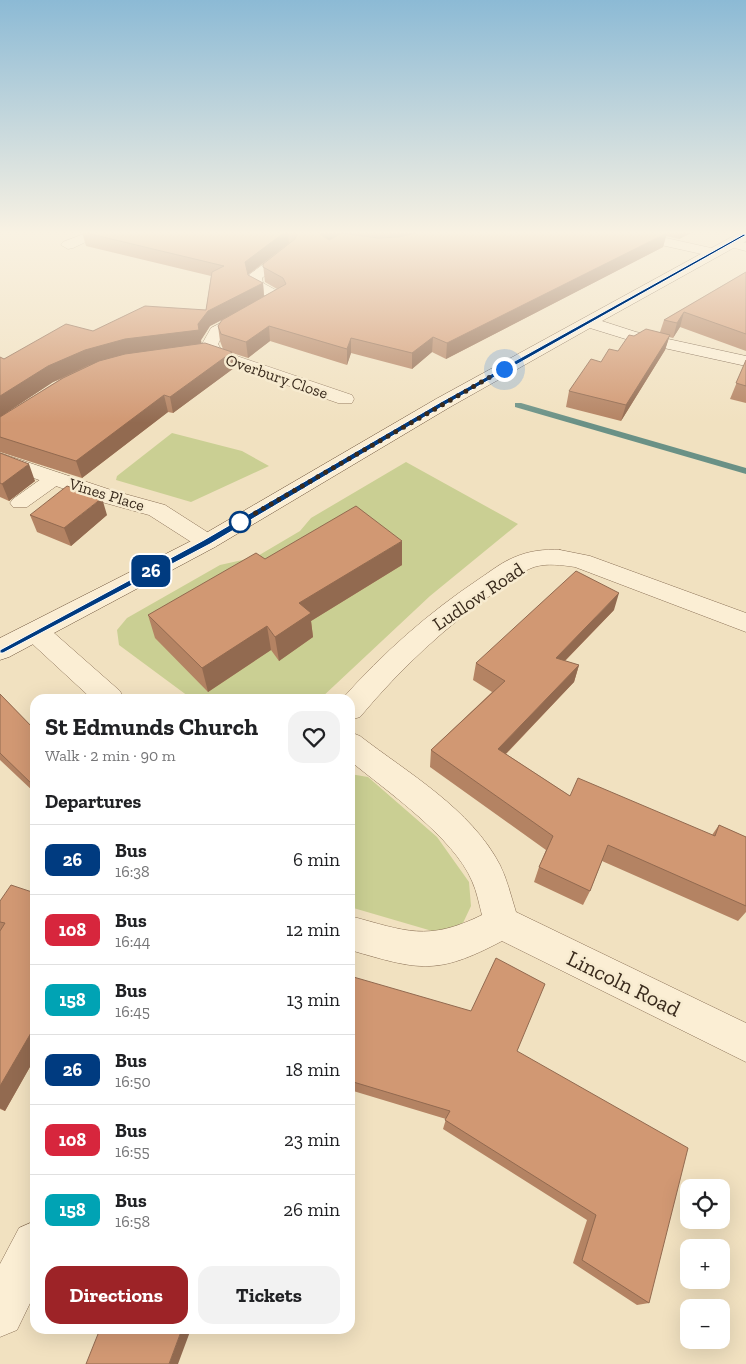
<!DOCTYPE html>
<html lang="en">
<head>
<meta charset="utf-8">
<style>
  :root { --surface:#fff; --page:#f2f2f2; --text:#202124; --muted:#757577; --line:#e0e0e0; --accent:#9d2327 }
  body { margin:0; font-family:"Zilla Slab",serif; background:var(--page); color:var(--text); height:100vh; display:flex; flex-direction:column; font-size:19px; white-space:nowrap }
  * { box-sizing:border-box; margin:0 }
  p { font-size:16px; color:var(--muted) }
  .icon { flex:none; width:28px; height:28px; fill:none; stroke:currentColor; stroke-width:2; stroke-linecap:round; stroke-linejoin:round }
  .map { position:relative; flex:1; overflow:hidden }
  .panel { position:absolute; left:30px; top:694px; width:325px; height:640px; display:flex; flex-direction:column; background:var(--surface); border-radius:15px; box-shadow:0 5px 20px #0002 }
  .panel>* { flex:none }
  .badge { padding:0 10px; border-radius:8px; font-size:18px; line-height:32px }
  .controls { position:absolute; left:680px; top:1179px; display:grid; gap:10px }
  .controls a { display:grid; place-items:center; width:50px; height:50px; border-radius:10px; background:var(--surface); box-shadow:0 5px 20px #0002; font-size:25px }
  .you { position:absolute; width:25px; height:25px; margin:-12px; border:4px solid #fff; border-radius:50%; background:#1a73e8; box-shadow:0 0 0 8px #1a73e833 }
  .map>.badge { position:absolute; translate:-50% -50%; box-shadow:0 0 0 2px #fff }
  h2 { padding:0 15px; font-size:19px; line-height:45px }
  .round { display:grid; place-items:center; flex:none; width:52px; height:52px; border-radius:15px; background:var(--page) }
  .summary { display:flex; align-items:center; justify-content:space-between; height:85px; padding:0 15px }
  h1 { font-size:24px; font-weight:700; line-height:38px }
  .action { display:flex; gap:10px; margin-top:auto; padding:10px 15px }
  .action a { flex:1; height:58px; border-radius:15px; background:var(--accent); color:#fff; font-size:20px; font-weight:700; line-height:58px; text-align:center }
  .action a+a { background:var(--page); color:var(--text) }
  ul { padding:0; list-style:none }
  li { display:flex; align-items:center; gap:15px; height:70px; padding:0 15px; border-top:1px solid var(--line) }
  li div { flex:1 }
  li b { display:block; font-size:19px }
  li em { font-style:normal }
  li .badge { min-width:55px; font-weight:700; text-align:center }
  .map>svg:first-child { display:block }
  .green { fill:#cacf93 }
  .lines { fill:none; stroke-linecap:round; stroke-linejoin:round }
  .stream { fill:#6a9186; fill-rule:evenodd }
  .lane-casing { stroke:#8b7157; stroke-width:1 }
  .street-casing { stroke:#8b7157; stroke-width:1 }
  .secondary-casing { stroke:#6c523a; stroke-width:1 }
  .lane { fill:#fbeed4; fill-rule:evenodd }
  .street { fill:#fbeed4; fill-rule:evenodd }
  .secondary { fill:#fbeed4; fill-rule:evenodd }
  .wall { fill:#b48363; fill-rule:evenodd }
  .shaded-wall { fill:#926a50 }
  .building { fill:#d19873; stroke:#926a50 }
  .line { fill:#003b80; stroke:#fff }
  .walk { stroke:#392a1c; stroke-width:5; stroke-dasharray:0 9 }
  .stop-dot { fill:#fff; stroke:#003b80; stroke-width:2.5 }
  .labels { text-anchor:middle; stroke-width:5; stroke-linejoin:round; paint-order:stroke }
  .far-street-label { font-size:16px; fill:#392a1c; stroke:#f7ebd0 }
  .street-label { font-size:19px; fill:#392a1c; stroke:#f7ebd0 }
  .near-street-label { font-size:22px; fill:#392a1c; stroke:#f7ebd0 }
</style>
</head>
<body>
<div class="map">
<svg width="746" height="1364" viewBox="0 0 746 1364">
  <rect width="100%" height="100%" fill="#f1e1c0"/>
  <path class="green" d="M172,433L242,451L269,466L191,502L116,480L117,476Z
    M406,462L518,524L430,596L320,699H192L119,645L117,630L127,618L220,565L256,557L300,531L311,518Z
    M350,774L368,777L437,837L469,882L471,906L463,923L439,933L350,907Z"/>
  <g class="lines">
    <path class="stream" d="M515,403H521L746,468V474L515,407Z"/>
    <defs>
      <path id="lane" d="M290,245L294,246L296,249L294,252L262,278L263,283L283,294L285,297L283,300H273L251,288L248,277L250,274Z
        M55,472L62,474L65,478L62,482L27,507H13L10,503L13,499L48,474Z"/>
      <path id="street" d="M89,232H107L73,248L68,249L61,245L63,242Z
        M614,232H639L720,250L722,253L715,257L616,235Z
        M732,239L746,243V251L727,246L725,243Z
        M250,308L258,313L223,334L218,344L222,351L352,395L354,399L352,403H338L209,358L202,344L211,328Z
        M0,453L114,491L165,505L215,537L219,542L215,547L207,549L199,547L149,515L98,501L0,466Z
        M560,550L590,556L746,613V632L575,567C562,565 547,563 534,567C520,572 509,582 498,590C446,626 401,668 360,717L350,720V699H342C383,653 428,613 479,579C491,571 502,562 515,557C529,551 544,549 560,550Z
        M36,623L45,625L120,691L124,699H92L27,639L23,632L27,625Z
        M350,732L360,736C408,773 471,809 500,865C507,879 511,896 516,912L746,1023V1062L502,941C436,976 419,970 350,950V916C406,931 427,942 482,915C479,904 477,892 472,881C454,838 387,791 350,761Z
        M35,1221V1293L17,1330L0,1337V1264L19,1228Z"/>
      <path id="secondary" d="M741,232H746V241L602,321L636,332L746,356V366L632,341L590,328L450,407L215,547L9,657L0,660V638L199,537L436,399Z"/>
    </defs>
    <use href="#lane" class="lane-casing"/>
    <use href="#street" class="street-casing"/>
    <use href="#secondary" class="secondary-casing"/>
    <use href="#lane" class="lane"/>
    <use href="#street" class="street"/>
    <use href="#secondary" class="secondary"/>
  </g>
  <path class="wall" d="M82,232H693L679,239L666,236L663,247L446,359L432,352L412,369L351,353L347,365L270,341L248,358L223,350L234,368L173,413L168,412L82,478L0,452V417L61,379L53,382L0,417V357L4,359L93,331L206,310L211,276L86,246ZM289,244L263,264L265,282L277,289L264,296L263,283L248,275ZM224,319L218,326L220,341L223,349L201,344V340L210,326Z
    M746,272V351L680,327L673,338L669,337L665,350L621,421L566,407L569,391L601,362L618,351L634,336L660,332L664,320Z
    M746,360V403L730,399Z
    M0,453L35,481L9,501L0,497Z
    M30,515H107L71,546L37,532Z
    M265,559L402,565L311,621L313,637L279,661L271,650L208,692L155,638L148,615Z
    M614,610L565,661L579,665L574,682L506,754L570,796L712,835L719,825L746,837V912L738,921L602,861L590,891L583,905L534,882L539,867L546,850L430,767L431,750L492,692L473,680L476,663Z
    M0,694L35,730V793L0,760Z
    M35,893V1058L5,1111L0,1109V901Z
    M350,976L517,1051L649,1303L637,1305L573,1263L587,1220L443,1129L446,1119L350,1090Z"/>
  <path class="shaded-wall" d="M285,232H288L289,243L246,276L245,262Z
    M323,232H345V236L321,248L320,234Z
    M390,232H424L390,241Z
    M681,232H693L679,239Z
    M667,233L663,247L446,359L447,343Z
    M263,283L264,297L210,326L201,340L202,345L89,365L53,382L0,417V396L48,366L85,350L125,339L198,324L208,311Z
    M684,312L680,327L673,338L677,323Z
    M269,326L270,341L248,358L246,342Z
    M670,335L665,350L621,421L626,405Z
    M433,337L432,352L412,369V353Z
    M351,338V353L347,365V349Z
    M232,352L234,368L173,413L170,397Z
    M164,395L168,412L82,478L76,461Z
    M29,464L35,481L9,501L2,484Z
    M102,498L107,515L71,546L64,528Z
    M402,541V565L311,621L313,637L279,661L275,637L299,603Z
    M619,593L614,610L551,675L556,658Z
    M267,626L271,650L208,692L202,668Z
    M579,665L574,682L495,765L498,749Z
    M35,1026V1058L5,1111L0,1108V1086Z
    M182,1329H191L178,1364H169Z"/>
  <path class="building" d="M82,232H285L245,262L248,275L263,283L208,311L198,324L199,330L125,339L85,350L48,366L0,396V357L4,359L66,324L93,331L145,306L206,310L212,272L224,266Z
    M295,232H323L320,234L329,240L342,233L378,238L400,237L419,232H659L667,233L447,343L433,337L412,353L351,338L347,349L269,326L246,342L221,334L218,326L222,320L286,284L283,278L263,267V264L295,239L297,234Z
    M746,272V334L684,312L677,323L664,320Z
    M646,329L670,335L626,405L569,391L591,359L601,362L609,349L618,351L629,335L634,336Z
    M205,343L232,352L170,397L164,395L76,461L0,437V417L63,378L99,361L125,354Z
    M746,360V386L736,383Z
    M0,453L29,464L2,484L0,483Z
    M67,486L102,498L64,528L30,515Z
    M356,506L402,541L299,603L311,613L275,637L267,626L202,668L148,615L256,553L265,559Z
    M576,571L619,593L556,658L579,665L498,749L570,796L578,778L715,836L719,825L746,837V906L608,845L590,891L539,867L553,836L431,750L505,681L476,663Z
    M0,694L35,730V787L0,753Z
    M11,885L35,893V1026L0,1086V931L5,923L0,922V901Z
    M496,958L545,984L517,1051L688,1148L649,1303L582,1260L596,1215L445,1120L450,1111L350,1081V976L471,1011Z
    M100,1329H182L169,1364H86Z"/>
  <linearGradient id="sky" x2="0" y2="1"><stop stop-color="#8cbad5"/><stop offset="0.55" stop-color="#f9f2e3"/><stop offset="1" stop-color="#f9f2e3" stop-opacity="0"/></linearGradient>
  <rect width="746" height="423" fill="url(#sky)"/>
  <path class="line" d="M744,234L746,235L445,405L210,544L3,653H0V650L204,540L441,402Z"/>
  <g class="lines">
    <path class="walk" d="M240,522L504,369"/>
  </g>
  <circle class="stop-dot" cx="240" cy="522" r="10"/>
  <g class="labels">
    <g class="far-street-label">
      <text transform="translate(277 376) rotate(19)" y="6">Overbury Close</text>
      <text transform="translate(107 494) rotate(17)" y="6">Vines Place</text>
    </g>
    <g class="street-label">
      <text transform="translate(478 596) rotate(-34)" y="7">Ludlow Road</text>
    </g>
    <g class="near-street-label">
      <text transform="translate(624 983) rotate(26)" y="8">Lincoln Road</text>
    </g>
  </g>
</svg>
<div class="controls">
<a><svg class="icon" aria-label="locate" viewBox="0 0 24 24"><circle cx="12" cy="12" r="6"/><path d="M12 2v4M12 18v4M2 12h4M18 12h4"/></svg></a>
<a>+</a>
<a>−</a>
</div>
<div class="you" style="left:504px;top:369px"></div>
<b class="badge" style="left:151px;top:571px;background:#003b80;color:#fff">26</b>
<section class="panel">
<div class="summary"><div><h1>St Edmunds Church</h1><p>Walk · 2 min · 90 m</p></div><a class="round"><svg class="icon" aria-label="heart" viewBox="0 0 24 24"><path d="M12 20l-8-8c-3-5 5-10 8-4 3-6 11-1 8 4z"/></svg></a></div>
<h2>Departures</h2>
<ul>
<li><span class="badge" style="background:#003b80;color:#fff">26</span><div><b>Bus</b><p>16:38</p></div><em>6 min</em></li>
<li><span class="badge" style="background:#d7263d;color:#fff">108</span><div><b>Bus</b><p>16:44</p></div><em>12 min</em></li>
<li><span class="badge" style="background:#00a3b4;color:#fff">158</span><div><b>Bus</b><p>16:45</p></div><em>13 min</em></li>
<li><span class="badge" style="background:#003b80;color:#fff">26</span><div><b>Bus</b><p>16:50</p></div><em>18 min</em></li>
<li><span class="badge" style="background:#d7263d;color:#fff">108</span><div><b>Bus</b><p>16:55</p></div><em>23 min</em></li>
<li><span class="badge" style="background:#00a3b4;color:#fff">158</span><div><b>Bus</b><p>16:58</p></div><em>26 min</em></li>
</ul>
<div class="action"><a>Directions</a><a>Tickets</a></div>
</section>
</div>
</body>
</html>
